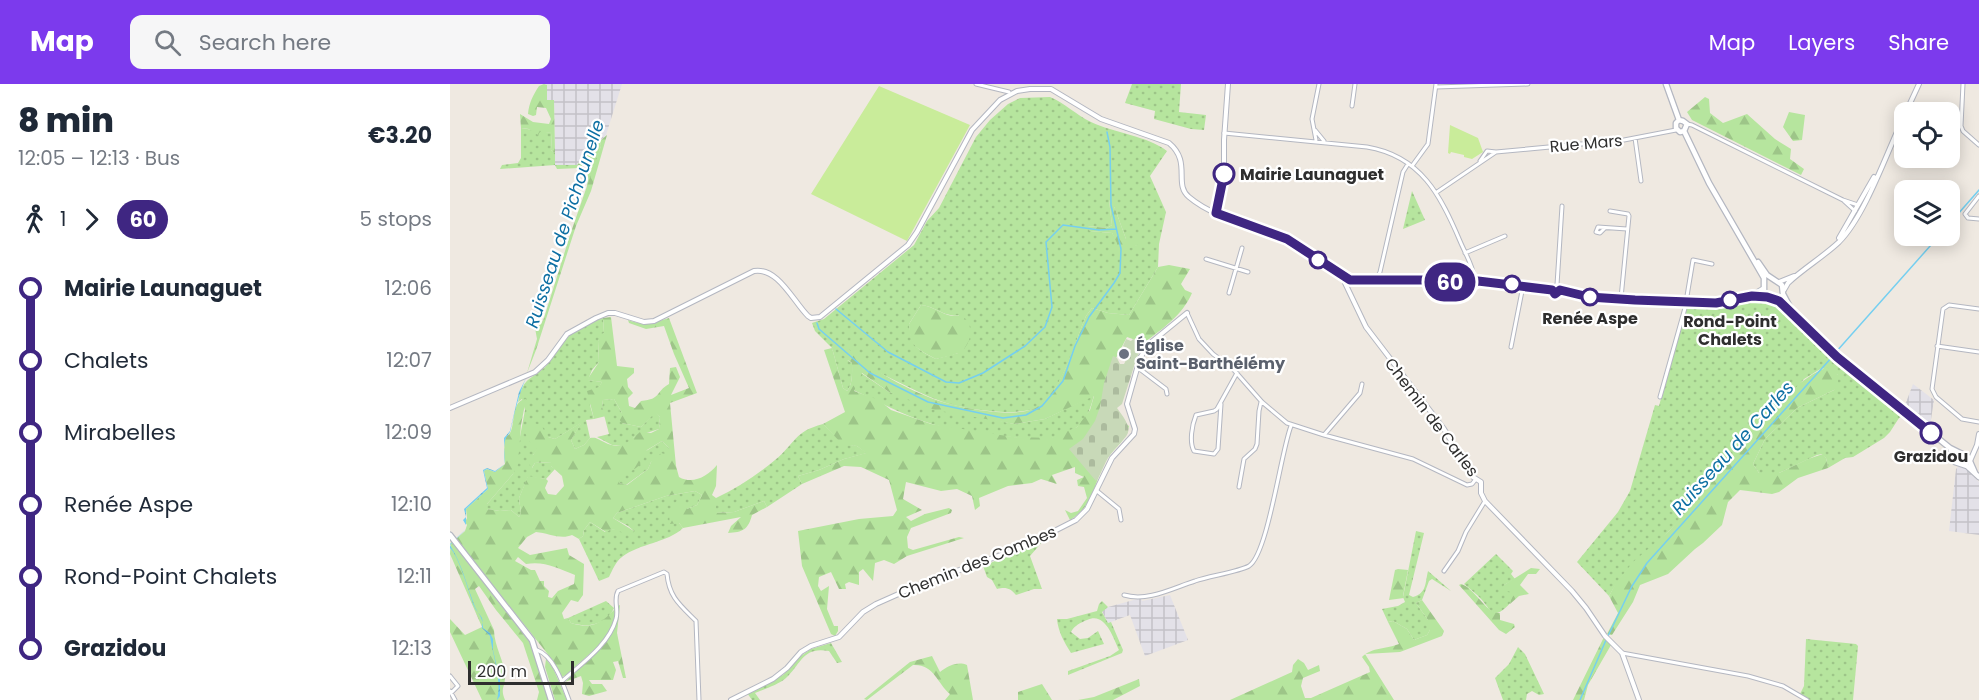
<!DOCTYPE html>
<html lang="en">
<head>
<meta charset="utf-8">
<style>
  :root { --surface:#fff; --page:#f6f6f7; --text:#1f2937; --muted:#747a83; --accent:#7c3aed }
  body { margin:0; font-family:Poppins,sans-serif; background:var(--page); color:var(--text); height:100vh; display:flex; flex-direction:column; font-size:22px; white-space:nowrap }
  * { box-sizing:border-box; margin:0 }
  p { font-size:20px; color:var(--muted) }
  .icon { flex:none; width:33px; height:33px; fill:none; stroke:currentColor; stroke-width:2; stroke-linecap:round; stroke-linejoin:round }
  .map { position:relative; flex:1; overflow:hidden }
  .sheet { display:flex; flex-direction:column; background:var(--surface); width:450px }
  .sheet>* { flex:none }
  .badge { padding:0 12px; border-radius:20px; font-size:21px; line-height:39px }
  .fabs { position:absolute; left:1444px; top:18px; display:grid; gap:12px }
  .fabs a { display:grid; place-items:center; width:66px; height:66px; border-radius:12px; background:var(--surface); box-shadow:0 3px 15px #0003; font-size:30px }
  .scale { position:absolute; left:18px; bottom:15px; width:106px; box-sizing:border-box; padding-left:6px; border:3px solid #2e2e2e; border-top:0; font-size:16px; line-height:21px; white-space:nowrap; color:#2e2e2e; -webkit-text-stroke:4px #fff; paint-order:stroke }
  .map>.badge { position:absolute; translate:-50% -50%; box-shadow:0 0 0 3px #fff }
  .legs { display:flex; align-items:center; gap:9px; height:66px; padding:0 18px; font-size:20px }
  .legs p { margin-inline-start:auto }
  .overview { display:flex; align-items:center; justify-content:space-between; height:102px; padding:0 18px }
  h1 { font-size:33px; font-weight:800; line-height:45px }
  ul { padding:0 18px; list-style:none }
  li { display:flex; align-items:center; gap:21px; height:72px; font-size:22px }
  li i { display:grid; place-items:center; width:9px; height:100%; margin:0 8px; background:currentColor }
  li i::after { content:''; width:15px; height:15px; margin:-8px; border:4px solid; border-radius:50%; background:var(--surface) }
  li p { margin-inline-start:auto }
  li:first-child i { background:linear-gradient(#0000 50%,currentColor 0) }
  li:last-child i { background:linear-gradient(currentColor 50%,#0000 0) }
  header { display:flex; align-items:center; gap:36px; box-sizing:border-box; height:84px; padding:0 30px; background:var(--accent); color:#fff }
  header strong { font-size:28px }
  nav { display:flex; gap:33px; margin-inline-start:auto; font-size:21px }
  .search { width:420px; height:54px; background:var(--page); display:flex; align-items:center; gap:15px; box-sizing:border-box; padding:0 21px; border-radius:12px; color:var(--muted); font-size:22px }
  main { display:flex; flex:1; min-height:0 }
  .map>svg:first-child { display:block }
  .industrial { fill:url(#industrial-grid) }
  .grass { fill:url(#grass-dots); fill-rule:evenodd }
  .forest { fill:url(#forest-firs); fill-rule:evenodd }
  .cemetery { fill:url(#cemetery-stones) }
  .pitch { fill:#c9ec9a }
  .water { fill:url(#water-waves) }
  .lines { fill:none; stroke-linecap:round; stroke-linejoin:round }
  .stream { stroke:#75cff0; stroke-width:1.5 }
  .minor-casing { stroke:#b4b7c1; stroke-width:5 }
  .tertiary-casing { stroke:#b4b7c1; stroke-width:6 }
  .secondary-casing { stroke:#b4b7c1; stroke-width:7 }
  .minor { stroke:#fff; stroke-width:3 }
  .tertiary { stroke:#fff; stroke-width:4 }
  .secondary { stroke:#fff; stroke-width:4.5 }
  .line-1-casing { stroke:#fff; stroke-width:14 }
  .line-1 { stroke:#3f2682; stroke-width:9 }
  .stop-1-dot { fill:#fff; stroke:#3f2682; stroke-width:3 }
  .worship-dot { fill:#6b7280; stroke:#fff; stroke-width:2 }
  .labels { text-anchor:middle; stroke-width:4.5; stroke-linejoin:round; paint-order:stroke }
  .street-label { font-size:16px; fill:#2e2e2e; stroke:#fff }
  .stop-label { font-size:16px; font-weight:bold; fill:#2e2e2e; stroke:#fff }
  .worship-label { font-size:16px; font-weight:bold; fill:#5b616d; stroke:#fff; text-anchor:start }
  .water-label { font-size:18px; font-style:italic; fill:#0d6fa3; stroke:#fff }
</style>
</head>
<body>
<header>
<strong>Map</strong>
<div class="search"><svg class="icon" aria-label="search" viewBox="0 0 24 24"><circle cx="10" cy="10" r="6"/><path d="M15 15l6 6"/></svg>Search here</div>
<nav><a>Map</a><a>Layers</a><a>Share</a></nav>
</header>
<main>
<section class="sheet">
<div class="overview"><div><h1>8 min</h1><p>12:05 – 12:13 · Bus</p></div><b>€3.20</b></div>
<div class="legs"><svg class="icon" aria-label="walk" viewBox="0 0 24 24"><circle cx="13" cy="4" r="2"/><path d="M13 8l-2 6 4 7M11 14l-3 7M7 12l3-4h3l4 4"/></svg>1<svg class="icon" aria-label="forward" viewBox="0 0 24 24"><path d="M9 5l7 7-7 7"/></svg><b class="badge" style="background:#3f2682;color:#fff">60</b><p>5 stops</p></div>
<ul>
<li><i style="color:#3f2682"></i><b>Mairie Launaguet</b><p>12:06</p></li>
<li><i style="color:#3f2682"></i><span>Chalets</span><p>12:07</p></li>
<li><i style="color:#3f2682"></i><span>Mirabelles</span><p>12:09</p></li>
<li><i style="color:#3f2682"></i><span>Renée Aspe</span><p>12:10</p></li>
<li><i style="color:#3f2682"></i><span>Rond-Point Chalets</span><p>12:11</p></li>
<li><i style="color:#3f2682"></i><b>Grazidou</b><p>12:13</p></li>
</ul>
</section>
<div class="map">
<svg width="1529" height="616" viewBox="0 0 1529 616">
  <defs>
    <pattern id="industrial-grid" width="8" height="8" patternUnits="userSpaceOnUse" patternTransform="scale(1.5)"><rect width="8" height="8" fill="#e3e1e8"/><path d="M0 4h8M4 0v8" fill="none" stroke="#c3c1c7"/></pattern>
    <pattern id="grass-dots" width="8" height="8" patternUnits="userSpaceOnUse" patternTransform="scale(1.5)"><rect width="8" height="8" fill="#b6e59e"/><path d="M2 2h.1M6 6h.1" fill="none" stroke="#9dc588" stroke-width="1.8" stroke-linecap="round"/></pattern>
    <pattern id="forest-firs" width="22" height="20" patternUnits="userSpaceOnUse" patternTransform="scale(1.5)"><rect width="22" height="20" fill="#b6e59e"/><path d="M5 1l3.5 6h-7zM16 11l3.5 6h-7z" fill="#9dc588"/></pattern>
    <pattern id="cemetery-stones" width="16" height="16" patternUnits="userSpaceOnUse" patternTransform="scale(1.5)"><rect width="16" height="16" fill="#c8d9b8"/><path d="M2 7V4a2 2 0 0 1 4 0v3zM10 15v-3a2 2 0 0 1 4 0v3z" fill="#acbb9e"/></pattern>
    <pattern id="water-waves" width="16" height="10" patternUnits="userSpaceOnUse" patternTransform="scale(1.5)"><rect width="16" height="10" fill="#75cff0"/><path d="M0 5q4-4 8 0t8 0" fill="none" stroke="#66b2ce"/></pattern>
  </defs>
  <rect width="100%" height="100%" fill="#efe9e1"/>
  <path class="industrial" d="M96,0H172L156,51L127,81H105L104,16H97Z
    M1463,300L1484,316L1480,342L1455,321Z
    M1509,382H1513L1529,398V451L1499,447L1506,385Z
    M720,511L738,556L695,572L680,531L658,539L652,527L658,523L691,514L692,517Z"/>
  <path class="grass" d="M682,0H731L729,28L756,31L754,46L741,45L704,35L705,27L675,19Z
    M600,13C615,19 626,31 641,38C664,49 698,52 717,67L700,92L716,128L709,160L708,183L679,231L658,229L642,224L636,232C624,260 615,300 591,321C574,335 513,325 493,318C459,306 430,286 397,276L402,279C402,288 403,300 397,307L393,304L382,264L365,247L362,239L374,235L464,161L477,137L489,124L526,53L540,36L558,20L570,14ZM664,115V122L676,155H682L687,161L680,162L674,167L662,149L640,147L638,142L657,144L662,141L659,116ZM471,221C485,222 495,234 509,231L508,269L486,275C466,265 462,263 459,240Z
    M71,44L102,49L101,66L105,69V81H127L150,57L151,62L137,107L138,78L135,77L130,84L107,85L105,81L50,85L52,81L68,79L71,74Z
    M962,107L975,136L953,145Z
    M1313,215L1331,220L1377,268L1454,331L1449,334L1440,348L1434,354L1403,373L1395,374L1378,384L1376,374L1372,370L1367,371L1329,389H1309L1303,380L1315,355L1347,324L1384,306L1388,291L1372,284L1354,295C1310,345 1267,398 1220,446C1196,470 1177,480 1159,512L1127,478L1168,428L1180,407L1205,321L1209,322L1236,222C1251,223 1276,225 1290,220C1300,217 1303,215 1313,215Z
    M153,234L154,249L148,257L149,278L142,286L138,296L152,298L140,321L144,335L136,336L140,354L134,361L125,365L121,356L131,339L105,355L98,353L83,371L82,384L85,379L102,378L101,382L105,385L96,395L78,393L69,414L71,429L69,433L61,426L50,427L37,425V420L63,390L75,326L72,315L68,318L69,314C74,293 81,296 95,283C102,276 105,267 112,259C120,249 140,237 153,234Z
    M411,289L439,308L532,333L564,340L595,335L644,311C641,323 637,336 627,343C622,347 609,352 602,354C582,358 500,346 479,339C452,331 429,317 403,306Z
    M164,315L172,329V339L191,343L205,328L210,333L209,345L184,353L181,358L173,362L162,361L147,353L159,350L152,323L153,316Z
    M373,340L393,360L407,362L417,369L394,375L369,386L348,392L352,400L317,423L314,417L284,428L266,429V414C287,404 307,391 325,376C346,359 343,348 373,340Z
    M212,357L219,364V372L201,378L198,385L176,401L169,399V390L196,367Z
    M245,407L252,411L247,421L237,425L220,439H229L233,444C217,459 190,459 172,473C166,477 162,487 159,493L149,497L129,455L133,452L134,446L140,438L155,448L161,445L184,447L178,442L163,434L167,429L216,412Z
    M966,447L974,449L959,511L963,513C977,509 975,499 978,487L1001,507L982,495L979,497L972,516L966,519L978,536L980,546L977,551L964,556L957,545L943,537L938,538L932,525L948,522L955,518L953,513Z
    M593,457L580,472L592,505H584L566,511C560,504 556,503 547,505L542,496L537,493L533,482Z
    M1046,470L1063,487L1061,490L1065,495L1054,501L1064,509C1063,517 1060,520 1054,525C1043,535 1039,524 1032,516C1027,510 1020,505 1014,500Z
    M156,517L164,524C157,541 137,544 121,539L118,534Z
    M652,517L658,523L652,528L658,539L661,538L673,566L672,569L618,591V587L660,572L669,566C663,553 655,527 637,536C630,539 625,541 621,548L630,555L638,554L648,547L654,560L621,569C614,558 608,547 607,535H617L647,527L649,520Z
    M1356,555L1406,560L1408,562L1403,616H1360L1350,610L1354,602Z
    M381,559L392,578L387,579L379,567C353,562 351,580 336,594C328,601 314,605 305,609L310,616H302L297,609L333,591L351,572L361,565Z
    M1068,563L1075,570L1094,610L1089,611L1082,607L1077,610L1076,616H1053L1045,594L1059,580Z"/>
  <path class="forest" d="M94,0L97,1V16H104L105,69L101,66L102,49L90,48L88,51L79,45L71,44L70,30L83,38L99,40L101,35L96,24L87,23L86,31L83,32L78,30C79,19 83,11 89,2Z
    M1255,13L1259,15L1260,29L1273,39L1297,30L1325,55L1341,65L1340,75L1354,85L1351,91L1242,36L1237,28Z
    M1339,28L1355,31L1352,56L1343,57L1333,43Z
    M157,51L141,107L126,142L86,266L77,289L87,255L85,244L91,240L94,234L121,148L151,62L150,57Z
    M659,115H664V122L676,155H682L686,151L690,152L693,156C688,163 680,162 674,168L667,167V159L662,149L640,147L637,142L657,144L662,141Z
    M719,181L740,185L731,200L735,206L742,209C732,232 713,244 694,259L677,253L666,274L650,323L679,342C676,357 666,362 658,373C643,397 646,420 620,436L615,426L621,429L628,427L637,414L634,403L628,402L627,396L634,393L625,389V383L602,391L607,400L591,395L582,399L558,402L529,414L530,422L525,426L522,412L507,405L491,407L456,398L453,415L472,426L456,433L461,437L475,430L499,424L502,426L501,429L461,444L457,453L458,464L463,466L509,453L514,454L457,472L444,480L434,476L425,479L423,497L413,485L409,488V501L399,498L395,500L396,505H389L381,488L369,493L368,502L371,507L379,502L377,525L384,542H388V547L385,552L381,550L352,482L348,447L409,435L443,432L447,426L439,396L411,383L394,382L352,400L348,392L369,386L394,375L416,369L407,362L393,361L373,340L395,328L374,266L382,264L393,304L397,307C403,300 402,288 402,279L393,271L396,263C410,275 425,286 441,295C457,304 478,314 496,319C518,325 572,336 590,321C614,302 624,259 636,232L642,224L658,229L679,231L708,183ZM412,289L439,308L485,326L564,340L595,335L644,312L640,326L627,343L601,354L563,353L481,340L441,326L429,316L404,307Z
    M471,221C481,222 489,228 498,231C503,233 507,230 512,232C524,239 522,257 513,266C507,271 494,273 486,275C467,265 460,263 459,240Z
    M161,233L167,282L184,284V289L177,295L178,303L183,309L178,314L179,322L185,324L191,317C212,315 205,308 219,300L220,284L226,283L230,293L221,311L239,304L224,270L214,242L196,245L179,239L178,236C193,242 204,239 219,234L247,309L220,319L226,382L229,393C243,401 258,392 267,381L266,402L262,411L266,414V429L284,428L314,417L317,423L302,431C298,446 293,448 278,449L281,442L291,433L233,444L229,439L220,440C218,429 221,420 230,415L237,425L247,421L252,411L245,407L216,412L167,429L163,434L184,447L181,451L162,445L156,448L140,438L134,446L133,452L129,455L122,451C111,456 98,449 86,448L77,453L68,464L80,471L117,464L119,471L134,480L133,511L128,518L121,516L112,529L114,535L118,534L121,539C144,546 152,538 166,524C165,554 136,572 116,591L112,593L100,573L6,455L15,447L17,441L15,438L17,434L16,425L38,405L34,387L37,385L45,388L55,380C54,374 54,362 55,356C57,349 58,354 61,347C65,337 62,316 76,315L71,341L68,380L63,390L37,420V425L50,427L61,426L69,433L71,429L69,414L78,392L96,395L98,397L95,404L98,410L106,411L114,402L112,392L101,382V378L85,379L81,385L79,377L87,365L82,362L74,347L83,339L91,341L98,353L105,355L132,338L121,356L125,365L134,361L140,354C147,353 147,355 154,358C171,367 178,358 190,348L201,349L209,345L210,333L205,329L191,343L172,339L168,334L172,329L164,315L153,316L152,323L156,332L144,335L137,307L149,303L152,298L137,296L149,278L148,257L151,250L154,249L153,234ZM212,357L219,364L218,371L211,369L201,378L198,385L177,401L169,399L170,390C184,389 193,380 197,366ZM68,473L76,480C95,477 107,484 125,491L124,500L108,507L102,514L98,513L99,507L94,502V497H90L85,486H81L65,477Z
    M1377,283L1388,291V302L1384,306L1347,324L1315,355L1303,380L1309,389H1329L1358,375L1373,370L1376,374L1378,384L1348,394L1329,408L1322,410L1290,406L1278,418L1272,441L1253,459L1245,465L1218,490L1190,501L1183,518L1162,551L1157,550L1168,529L1159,512L1166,499L1183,478L1219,447L1350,299L1363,290Z
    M1,456L79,554L83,562L98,616H87L89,608L73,559L46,526L29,502L25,505L44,546C44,562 55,578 55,593C55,604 50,604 55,616H32L0,548V535L15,551L32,543L0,470Z
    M1081,484L1090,485L1086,490H1078L1070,501L1079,510L1069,512L1060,520L1063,509L1052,505L1054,501Z
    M948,485L958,486L953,512L954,514L939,516L945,486Z
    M1011,500C1025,504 1037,531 1050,529V536L1064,540L1065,543L1056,550L1049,546L1009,501Z
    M972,516L994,547L992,552L950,568L915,570L944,616H780L842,588L843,581L848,575L854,579L858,586L869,581L870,587L853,594L851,602L855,614H861L920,588L919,583L912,573C922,563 937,565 949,560L938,538L943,537L957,545L964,556L977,551L980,546L977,543L978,536L966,519Z
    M170,521L167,549L176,594H173L168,577L163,578L166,586L163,596H139L142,600H152L157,607L139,612L132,610L133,599L131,592L115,598C136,577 170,555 168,522Z
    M1154,553L1161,561L1138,601L1134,616H1123Z
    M482,572L490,588C498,582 507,577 517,581L523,616H495L500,610C487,599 484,580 463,581L417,616L414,615L460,578Z
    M96,575L103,584L117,616H105L95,583Z
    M689,595L690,602L663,616H628L644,613Z
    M592,600L602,616H568V608Z"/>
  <path class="cemetery" d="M676,255L681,257L683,255L694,259L687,273L672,320L667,324C688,352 677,348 660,371C654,379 652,389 646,397L619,365L633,355L645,337L650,323L654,299L663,272L667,274L670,280H674L681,266L673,262Z"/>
  <path class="pitch" d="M429,2L520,41L457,157L361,110Z
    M1000,41L1028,54L1033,68L1022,75L1014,73V71L1001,68L1000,70L998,69Z"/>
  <path class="water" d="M76,294C69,310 65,327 61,344C61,349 56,352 55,357C54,364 54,373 55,380L45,388L37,385L34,387L38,405L16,425V445L0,461C12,480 17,502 25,523C29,531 33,534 33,544L40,549L43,555V566L50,596V612L47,616C52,595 43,573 40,552L32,544C32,540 33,538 32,534C30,530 26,527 24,522C19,509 9,472 0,464V460L16,445V441L13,436L16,433L14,425L37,404L33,386L37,384L45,387L55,380L54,354L60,347L69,308Z"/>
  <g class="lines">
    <path class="stream" d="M1500,139L1529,106
      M386,225L438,268L496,298L509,299L533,289L575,262L595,243L602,223L596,158L613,141L649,146L666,145
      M367,239L369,245L420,289L478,318L553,334L576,331L592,322L613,297L625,262L639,233L664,199L670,189L671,165L661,121L660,63L657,48
      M1386,268L1489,152
      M1158,552L1182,502L1197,479L1383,272
      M1130,616L1156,556"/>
    <defs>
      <path id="minor" d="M526,0L559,8
        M1513,0L1511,42L1513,47L1529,61
        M986,3L1078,0
        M902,22L905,0
        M1237,40L1242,41L1393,116L1408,121
        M865,46L874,57
        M774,49L917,63C971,72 991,112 1010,157C1015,169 1022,180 1024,192
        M1185,54L1191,97
        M866,56L862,35L869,0
        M1046,68L1174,56L1226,46
        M962,82L978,60L986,0
        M987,108L1046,68L1037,67L1030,77
        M1529,112L1515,130L1518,134L1529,135
        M1394,117L1405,127
        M1160,127L1178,130L1179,132L1171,214
        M1155,144L1150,149L1146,148L1148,143L1177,145
        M1015,169L1055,152
        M756,175L798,188
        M926,196L930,188L953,88L958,80
        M1107,201L1112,122
        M779,209L792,164
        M1529,225L1499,221L1493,225L1482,305L1486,313L1512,335L1529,338
        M737,229L749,255L763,270L783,285L812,318L837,339L874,351L963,375L1017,401L1022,400L1026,395
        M1487,262L1529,268
        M1061,263L1073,202
        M687,283L716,305L717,310
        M1210,313L1235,224L1243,176L1262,180
        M771,320L768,365L764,370L744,367C739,358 742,341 746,331L764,327L767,325L787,289
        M874,351L910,309L912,300
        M789,403L794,375L805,365L807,360L809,327L811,318
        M647,407L669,425L671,436
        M994,487L1008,467L1016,448L1035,417
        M674,511C698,518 723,504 745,497C759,492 788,488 799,482C818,470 831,367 841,342
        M87,566C104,572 113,600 119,616
        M1172,569L1298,592L1333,602L1357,616
        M0,592L8,602L1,609
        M111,598C131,580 159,561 166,535C169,525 163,516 168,507L214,488L217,490C219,513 230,521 246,537L249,616
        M0,607L5,616"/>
      <path id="tertiary" d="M1456,28L1469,0
        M767,129L774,93V56L778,0
        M1389,154L1424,93
        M1020,196L1023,199L1028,197L1102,205L1105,210L1110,206
        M1329,198L1344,192
        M895,199L916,243L994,345L1023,393L1031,398V409L1035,417L1122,507L1136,524L1155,552L1172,569L1189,616
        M1102,205L1107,201L1110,206L1139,213L1252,219L1285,216L1302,211L1314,204
        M1334,206L1338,199C1354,184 1373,173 1389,158C1416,131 1438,65 1455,30
        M0,324L85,288L98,276L117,250L146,234L158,229H165L194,238L204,237L304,187C328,183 343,217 358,232L361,234L370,233L458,161L467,148L522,46L550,16L567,7L580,5H601L651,35L719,59C742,78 723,100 739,113C765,135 802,140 832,153C855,163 875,180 894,194L895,199H899L900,196H910L1009,198L1020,196L1024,192L1027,194L1028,197
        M1520,377L1527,361L1529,350
        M281,616L323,595L337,584L351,568L361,562L389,553L413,528L426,520L471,500L573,463L626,436L637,425L662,374L684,350L685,345L677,320L690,274L699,260L737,229"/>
      <path id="secondary" d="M1216,0L1229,36
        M1229,36L1226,39V44L1230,48L1234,47
        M1229,36L1233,37L1237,40L1234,47
        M1234,47L1259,99L1314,194V208L1317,213L1332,219L1387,273L1500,364L1518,373L1525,389
        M1308,178L1317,191L1332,201L1333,210L1341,225
        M1501,366L1505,378L1517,382L1529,393
        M0,451L82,556L101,616"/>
    </defs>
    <use href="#minor" class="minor-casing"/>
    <use href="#tertiary" class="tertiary-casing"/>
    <use href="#secondary" class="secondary-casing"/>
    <use href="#minor" class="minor"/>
    <use href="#tertiary" class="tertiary"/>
    <use href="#secondary" class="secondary"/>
  </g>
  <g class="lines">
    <defs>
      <path id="line-1" d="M774,90L766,129L837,155L900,196H1020L1023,200L1028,197L1102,206L1105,210L1110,206L1139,213L1185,216L1266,219L1302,212L1317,213L1329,217L1387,273L1481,349"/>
    </defs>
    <use href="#line-1" class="line-1-casing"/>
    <use href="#line-1" class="line-1"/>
  </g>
  <g class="stop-1-dot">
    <circle cx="774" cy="90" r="10"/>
    <circle cx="868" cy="176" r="8"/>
    <circle cx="1062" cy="200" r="8"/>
    <circle cx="1140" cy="213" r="8"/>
    <circle cx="1280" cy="216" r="8"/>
    <circle cx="1481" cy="349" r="10"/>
  </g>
  <circle class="worship-dot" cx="674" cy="270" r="6"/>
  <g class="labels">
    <g class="street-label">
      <text transform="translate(1136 59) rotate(-5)" y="6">Rue Mars</text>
      <text transform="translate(982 333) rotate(53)" y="6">Chemin de Carles</text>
      <text transform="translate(527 478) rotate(-22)" y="6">Chemin des Combes</text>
    </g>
    <g class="stop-label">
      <text x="790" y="96" text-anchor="start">Mairie Launaguet</text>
      <text x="1140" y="240">Renée Aspe</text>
      <text x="1280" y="243">Rond-Point<tspan x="1280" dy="18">Chalets</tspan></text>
      <text x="1481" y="378">Grazidou</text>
    </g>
    <g class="worship-label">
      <text x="686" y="267">Église<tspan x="686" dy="18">Saint-Barthélémy</tspan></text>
    </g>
    <g class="water-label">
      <text transform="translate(115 140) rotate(-72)" y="6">Ruisseau de Pichounelle</text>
      <text transform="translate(1283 364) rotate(-48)" y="6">Ruisseau de Carles</text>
    </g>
  </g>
</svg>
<div class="fabs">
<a><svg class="icon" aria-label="locate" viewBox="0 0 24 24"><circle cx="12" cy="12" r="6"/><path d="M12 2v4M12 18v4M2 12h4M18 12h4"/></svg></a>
<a><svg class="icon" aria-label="layers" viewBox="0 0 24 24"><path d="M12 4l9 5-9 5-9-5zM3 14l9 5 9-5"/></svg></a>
</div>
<div class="scale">200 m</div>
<b class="badge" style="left:1000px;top:198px;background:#3f2682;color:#fff">60</b>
</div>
</main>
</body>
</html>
